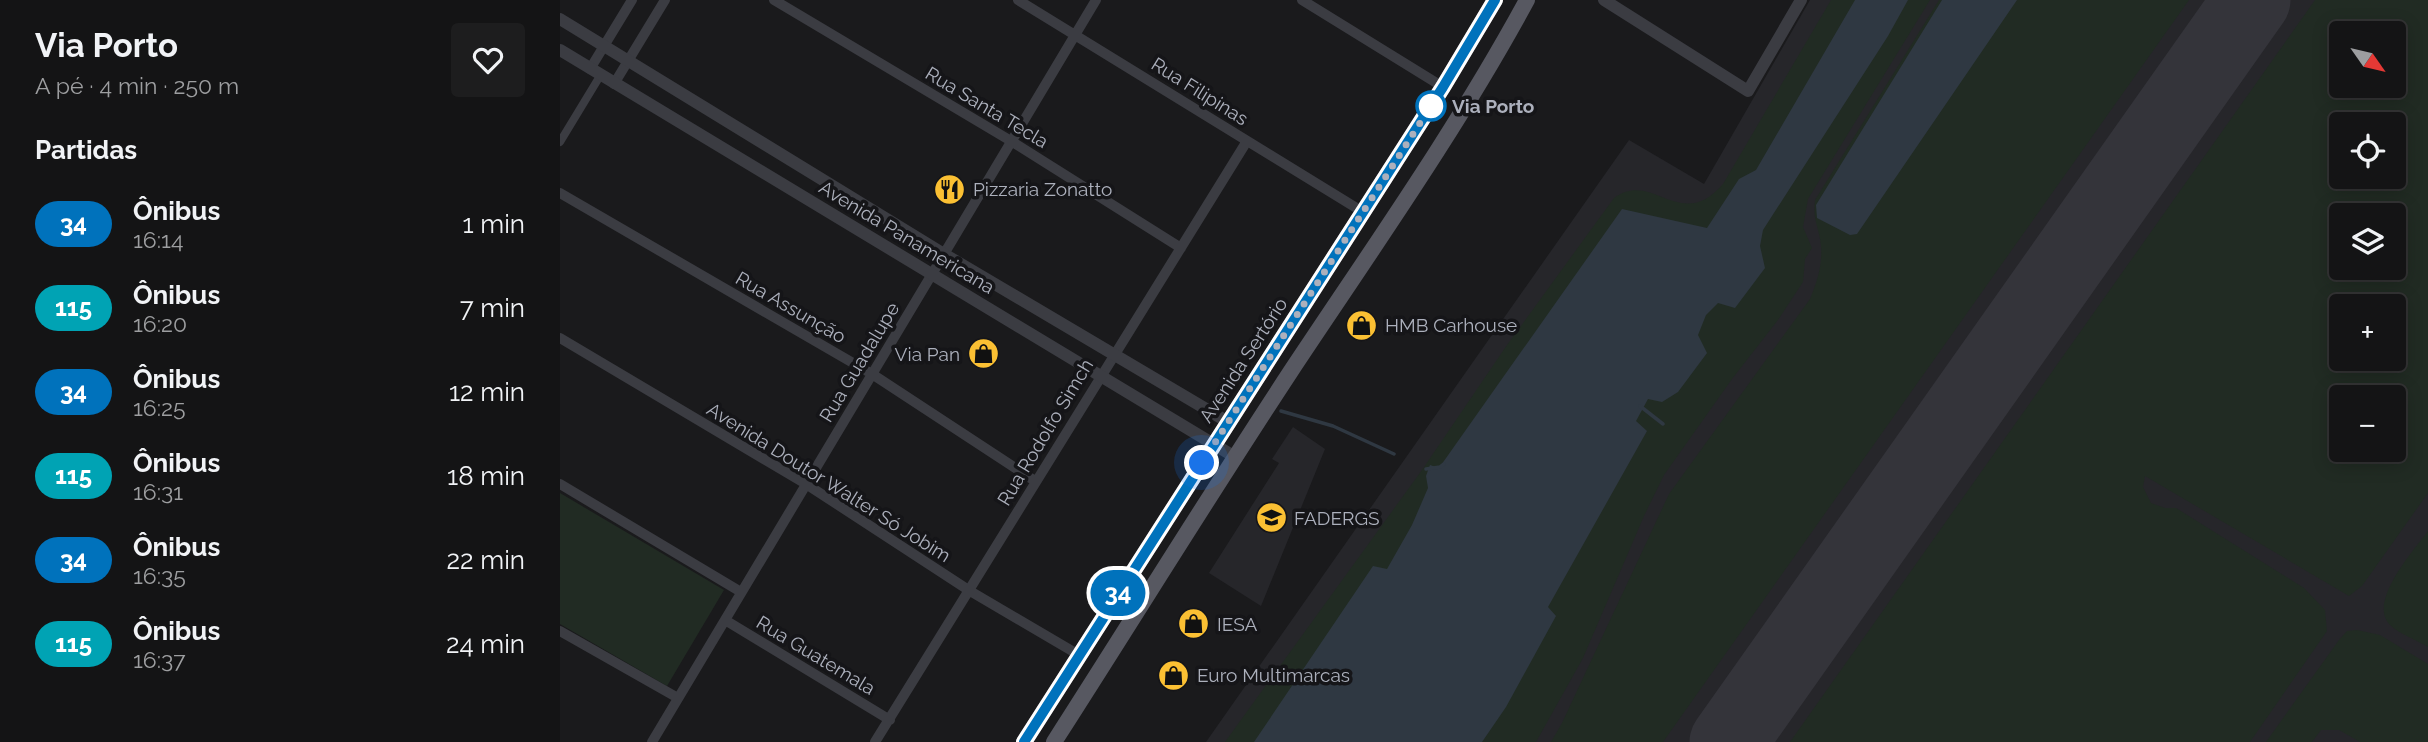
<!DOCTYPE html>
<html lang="pt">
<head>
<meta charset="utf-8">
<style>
  :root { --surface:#141415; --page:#1d1d1e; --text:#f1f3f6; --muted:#9d9ea0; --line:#333334 }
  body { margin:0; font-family:Raleway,sans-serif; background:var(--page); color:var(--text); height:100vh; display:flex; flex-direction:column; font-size:26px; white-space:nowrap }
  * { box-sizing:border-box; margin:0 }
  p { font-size:23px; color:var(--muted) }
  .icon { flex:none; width:38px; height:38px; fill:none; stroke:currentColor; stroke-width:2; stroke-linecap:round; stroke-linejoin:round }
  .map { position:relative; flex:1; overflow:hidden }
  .side { display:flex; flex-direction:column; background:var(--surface); width:560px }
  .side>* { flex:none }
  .badge { padding:0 14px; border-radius:23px; font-size:24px; line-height:46px }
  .needle { width:46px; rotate:124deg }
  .tools { position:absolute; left:1769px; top:21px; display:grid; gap:14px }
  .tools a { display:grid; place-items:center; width:77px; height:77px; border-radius:7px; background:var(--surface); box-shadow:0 4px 18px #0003,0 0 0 2px var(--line); font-size:35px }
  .you { position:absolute; width:35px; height:35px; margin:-18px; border:5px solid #fff; border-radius:50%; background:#1a73e8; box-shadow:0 0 0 10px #1a73e833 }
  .map>.badge { position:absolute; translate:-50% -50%; box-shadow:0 0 0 4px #fff }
  h2 { padding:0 35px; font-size:26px; line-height:63px }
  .round { display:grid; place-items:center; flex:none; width:74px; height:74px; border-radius:7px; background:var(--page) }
  .headline { display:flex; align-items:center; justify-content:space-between; height:119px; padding:0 35px }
  h1 { font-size:33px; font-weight:700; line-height:52px }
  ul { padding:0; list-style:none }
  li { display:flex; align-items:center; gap:21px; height:84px; padding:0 35px }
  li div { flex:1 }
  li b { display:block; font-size:26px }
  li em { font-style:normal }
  li .badge { min-width:77px; font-weight:700; text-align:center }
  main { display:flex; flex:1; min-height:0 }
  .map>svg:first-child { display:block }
  .built { fill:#26262a; fill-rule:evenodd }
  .green { fill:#212b23; fill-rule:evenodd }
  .water { fill:#2f3842 }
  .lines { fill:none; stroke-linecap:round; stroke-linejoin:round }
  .stream { stroke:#2f3842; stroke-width:3.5 }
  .taxiway { stroke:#34343a; stroke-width:32 }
  .runway { stroke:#34343a; stroke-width:77 }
  .pedestrian { stroke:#3b3c42; stroke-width:8 }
  .minor { stroke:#3b3c42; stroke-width:10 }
  .tertiary { stroke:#3b3c42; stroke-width:12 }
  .primary { stroke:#575861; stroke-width:16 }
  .line-casing { stroke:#fff; stroke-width:16 }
  .line { stroke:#0072bc; stroke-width:10 }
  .walk { stroke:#acb0bc; stroke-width:7; stroke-dasharray:0 12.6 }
  .stop-dot { fill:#fff; stroke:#0072bc; stroke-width:3.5 }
  .labels { text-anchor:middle; stroke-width:7; stroke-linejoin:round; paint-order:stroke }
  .street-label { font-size:19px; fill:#acb0bc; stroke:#151518 }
  .stop-label { font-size:19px; font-weight:bold; fill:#acb0bc; stroke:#151518; text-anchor:start }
  .poi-label { font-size:19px; fill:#acb0bc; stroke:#151518; text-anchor:start }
</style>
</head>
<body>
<main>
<section class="side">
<div class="headline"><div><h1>Via Porto</h1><p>A pé · 4 min · 250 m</p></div><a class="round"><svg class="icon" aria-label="heart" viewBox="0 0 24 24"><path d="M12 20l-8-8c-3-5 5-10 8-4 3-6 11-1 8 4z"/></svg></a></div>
<h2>Partidas</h2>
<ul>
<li><span class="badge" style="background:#0072bc;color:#fff">34</span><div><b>Ônibus</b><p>16:14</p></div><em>1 min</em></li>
<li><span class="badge" style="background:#00a3b4;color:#fff">115</span><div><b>Ônibus</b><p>16:20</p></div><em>7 min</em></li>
<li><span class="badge" style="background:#0072bc;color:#fff">34</span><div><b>Ônibus</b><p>16:25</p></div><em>12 min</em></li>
<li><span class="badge" style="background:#00a3b4;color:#fff">115</span><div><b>Ônibus</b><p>16:31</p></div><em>18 min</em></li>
<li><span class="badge" style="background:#0072bc;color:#fff">34</span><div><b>Ônibus</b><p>16:35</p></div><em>22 min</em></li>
<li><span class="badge" style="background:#00a3b4;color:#fff">115</span><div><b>Ônibus</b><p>16:37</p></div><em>24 min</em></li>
</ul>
</section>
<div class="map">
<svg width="1868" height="742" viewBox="0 0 1868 742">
  <rect width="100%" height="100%" fill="#1a1a1c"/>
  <path class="built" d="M1250,0H1868V742H646L1069,140L1144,184ZM1782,33H1834V86H1782ZM1782,124H1834V177H1782ZM1782,215H1834V268H1782ZM1782,306H1834V359H1782ZM1782,397H1834V450H1782Z
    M733,427L765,449L701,606L649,573L719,463L712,459Z"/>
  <path class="green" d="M1271,0H1370L1248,199L1243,227L1252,248L1245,259L1243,282L1218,320L1172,379L1104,475L1084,516L1023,658L976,742H665L862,470L947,345L1054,198C1093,169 1120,234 1163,184Z
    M1379,0H1629L1103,742H991L1002,723L1109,494L1250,299C1258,280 1264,260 1260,239C1257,222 1253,219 1255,200Z
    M1755,0H1868V493L1802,586L1789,596L1585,476L1583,487L1591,503L1605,508H1616L1744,588L1765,610L1767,631L1690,742H1230ZM1834,33V86H1782V33ZM1834,124V177H1782V124ZM1782,215H1834V268H1782ZM1834,306V359H1782V306ZM1834,397V450H1782V397Z
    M0,493L164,590L107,686L0,624Z
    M1868,531V647C1857,640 1839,634 1830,625C1807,602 1854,550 1868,531Z
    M1797,630L1820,635L1868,664V742H1800L1779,730H1761L1752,742H1706L1779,640L1787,631Z"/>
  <path class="water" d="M1295,0H1348L1328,36L1203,230L1200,246L1205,268L1175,308L1158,303L1146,315L1138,335L1147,353L1118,392L1102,402L1088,399L1076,421L1087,431L988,607L996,616L946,707L922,742H694L813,566L827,569L852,525L868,488L866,476L870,465L879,468L1062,209L1147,228L1179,179L1196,170Z
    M1382,0H1457L1297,234L1290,235L1257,218L1256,205Z"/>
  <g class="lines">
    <path class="stream" d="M1080,406L1103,424
      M721,411L773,426L834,454
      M866,469L880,467L884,464"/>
    <path class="taxiway" d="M1171,742L1219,669"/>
    <path class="runway" d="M1168,742L1692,0"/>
    <path class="pedestrian" d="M0,142L40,76"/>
    <path class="minor" d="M214,0L451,141L621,248
      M458,0L803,212
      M742,0L883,87
      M30,69L72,0
      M54,84L105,0
      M0,193L312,374L475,481
      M0,338L246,484L410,591L519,655
      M0,484L181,592
      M165,620L330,720
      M0,631L118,698
      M92,742L536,0
      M315,742L687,141"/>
    <path class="tertiary" d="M1044,0L1188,91L1241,0
      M0,19L384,254L668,422
      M0,50L675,457"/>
    <path class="primary" d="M464,742L883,87L935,0
      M494,742C573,619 650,494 731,371C812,249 897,129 967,0"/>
  </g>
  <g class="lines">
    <defs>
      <path id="line" d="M464,742L883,87L935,0"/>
    </defs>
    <use href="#line" class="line-casing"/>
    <use href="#line" class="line"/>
    <path class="walk" d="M642,463L871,106"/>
  </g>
  <defs>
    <symbol id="restaurant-disc" viewBox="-11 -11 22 22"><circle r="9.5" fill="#fbc033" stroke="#151518"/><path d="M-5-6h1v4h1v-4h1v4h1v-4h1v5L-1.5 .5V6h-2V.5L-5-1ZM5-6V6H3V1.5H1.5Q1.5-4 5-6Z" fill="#111"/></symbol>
    <symbol id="shop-disc" viewBox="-11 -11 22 22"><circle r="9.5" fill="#fbc033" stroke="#151518"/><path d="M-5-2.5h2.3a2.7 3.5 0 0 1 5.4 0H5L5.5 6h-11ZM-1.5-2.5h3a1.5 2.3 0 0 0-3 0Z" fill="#111"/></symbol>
    <symbol id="university-disc" viewBox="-11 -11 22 22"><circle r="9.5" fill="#fbc033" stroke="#151518"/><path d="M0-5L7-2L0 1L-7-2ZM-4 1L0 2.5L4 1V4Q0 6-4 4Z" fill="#111"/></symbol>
  </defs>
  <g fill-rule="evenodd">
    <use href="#restaurant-disc" x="372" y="172" width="35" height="35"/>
    <use href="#shop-disc" x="784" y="308" width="35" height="35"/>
    <use href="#shop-disc" x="406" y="336" width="35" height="35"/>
    <use href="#university-disc" x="694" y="500" width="35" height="35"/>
    <use href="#shop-disc" x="616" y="606" width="35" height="35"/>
    <use href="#shop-disc" x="596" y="658" width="35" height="35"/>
  </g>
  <circle class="stop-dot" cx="871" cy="106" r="14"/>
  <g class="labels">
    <g class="street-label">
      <text transform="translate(640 91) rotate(32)" y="7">Rua Filipinas</text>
      <text transform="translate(427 107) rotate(31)" y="7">Rua Santa Tecla</text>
      <text transform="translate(347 237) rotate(31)" y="7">Avenida Panamericana</text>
      <text transform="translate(231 307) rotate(30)" y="7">Rua Assunção</text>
      <text transform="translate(683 360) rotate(-57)" y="7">Avenida Sertório</text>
      <text transform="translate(299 362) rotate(-59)" y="7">Rua Guadalupe</text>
      <text transform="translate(485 432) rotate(-59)" y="7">Rua Rodolfo Simch</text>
      <text transform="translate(269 482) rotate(32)" y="7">Avenida Doutor Walter Só Jobim</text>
      <text transform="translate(256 655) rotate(31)" y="7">Rua Guatemala</text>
    </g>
    <g class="stop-label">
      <text x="892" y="113">Via Porto</text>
    </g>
    <g class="poi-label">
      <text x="413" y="196">Pizzaria Zonatto</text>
      <text x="825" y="332">HMB Carhouse</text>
      <text x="400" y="361" text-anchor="end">Via Pan</text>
      <text x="734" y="525">FADERGS</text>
      <text x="657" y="631">IESA</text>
      <text x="637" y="682">Euro Multimarcas</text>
    </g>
  </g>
</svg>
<div class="tools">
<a><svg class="needle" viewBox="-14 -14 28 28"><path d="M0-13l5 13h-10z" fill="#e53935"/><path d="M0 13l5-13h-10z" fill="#9d9ea0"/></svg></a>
<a><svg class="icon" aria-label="locate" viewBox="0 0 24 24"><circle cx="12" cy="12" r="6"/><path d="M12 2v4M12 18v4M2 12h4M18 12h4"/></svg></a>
<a><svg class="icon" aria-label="layers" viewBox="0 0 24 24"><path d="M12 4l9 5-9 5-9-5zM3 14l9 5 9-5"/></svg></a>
<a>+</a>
<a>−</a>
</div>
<div class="you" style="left:642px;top:463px"></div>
<b class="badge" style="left:558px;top:593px;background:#0072bc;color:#fff">34</b>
</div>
</main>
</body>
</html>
